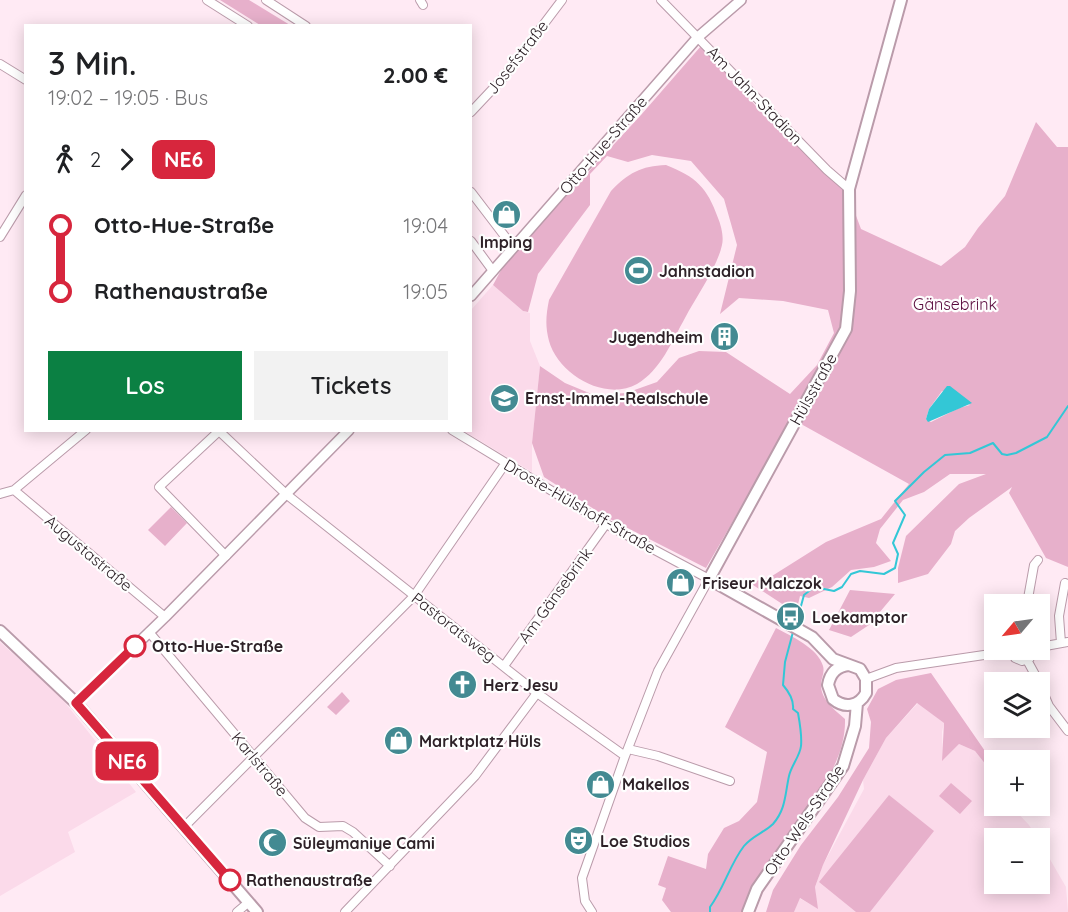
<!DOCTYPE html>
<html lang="de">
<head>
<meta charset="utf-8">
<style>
  :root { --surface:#fff; --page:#f2f2f2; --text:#202124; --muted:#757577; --accent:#0b8043 }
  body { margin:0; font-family:Quicksand,sans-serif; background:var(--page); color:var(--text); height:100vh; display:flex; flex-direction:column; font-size:22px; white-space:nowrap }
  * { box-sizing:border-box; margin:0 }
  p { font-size:20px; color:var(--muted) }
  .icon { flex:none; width:33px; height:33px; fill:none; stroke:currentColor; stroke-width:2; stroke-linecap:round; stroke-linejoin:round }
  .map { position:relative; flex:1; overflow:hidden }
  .side { position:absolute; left:24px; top:24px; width:448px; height:408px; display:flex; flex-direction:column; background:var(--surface); border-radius:0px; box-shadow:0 3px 15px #0003 }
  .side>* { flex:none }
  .badge { padding:0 12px; border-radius:9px; font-size:21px; line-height:39px }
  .needle { width:39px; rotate:241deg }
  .tools { position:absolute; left:984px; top:594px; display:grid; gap:12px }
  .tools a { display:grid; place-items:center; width:66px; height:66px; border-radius:0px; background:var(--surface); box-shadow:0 3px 15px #0003; font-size:30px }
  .map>.badge { position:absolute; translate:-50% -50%; box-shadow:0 0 0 3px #fff }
  .legs { display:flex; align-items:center; gap:9px; height:66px; padding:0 24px; font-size:20px }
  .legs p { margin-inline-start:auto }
  .head { display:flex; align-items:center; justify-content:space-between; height:102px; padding:0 24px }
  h1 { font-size:33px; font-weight:600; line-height:45px }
  .cta { display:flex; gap:12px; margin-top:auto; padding:12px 24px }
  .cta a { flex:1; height:69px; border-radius:0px; background:var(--accent); color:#fff; font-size:24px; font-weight:600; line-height:69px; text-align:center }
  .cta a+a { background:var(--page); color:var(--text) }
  ul { padding:0 24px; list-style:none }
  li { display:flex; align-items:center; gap:21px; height:66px; font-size:22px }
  li i { display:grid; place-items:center; width:9px; height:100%; margin:0 8px; background:currentColor }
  li i::after { content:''; width:15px; height:15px; margin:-8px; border:4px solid; border-radius:50%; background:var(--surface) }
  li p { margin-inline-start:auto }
  li:first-child i { background:linear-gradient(#0000 50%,currentColor 0) }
  li:last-child i { background:linear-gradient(currentColor 50%,#0000 0) }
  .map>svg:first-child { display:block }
  .built { fill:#fbdaea }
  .green { fill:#e7b0cb; fill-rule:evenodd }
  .water { fill:#33c7d6 }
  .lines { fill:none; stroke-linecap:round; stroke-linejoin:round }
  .stream { stroke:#33c7d6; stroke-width:2 }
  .minor-casing { stroke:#ba9baa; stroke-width:10 }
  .tertiary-casing { stroke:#ba9baa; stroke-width:12 }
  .secondary-casing { stroke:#ba9baa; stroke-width:14 }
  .minor { stroke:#fff; stroke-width:8 }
  .tertiary { stroke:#fff; stroke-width:9 }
  .secondary { stroke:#fff; stroke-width:10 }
  .line-1-casing { stroke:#fff; stroke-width:14 }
  .line-1 { stroke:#d7263d; stroke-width:9 }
  .stop-1-dot { fill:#fff; stroke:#d7263d; stroke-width:3 }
  .labels { text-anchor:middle; stroke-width:4.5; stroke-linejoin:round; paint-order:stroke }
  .street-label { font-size:16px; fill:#2e2228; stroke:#fefefe }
  .poi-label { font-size:16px; font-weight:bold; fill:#2e2228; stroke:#fefefe; text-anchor:start }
  .park-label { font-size:16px; fill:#590a3c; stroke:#fefefe }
  .stop-label { font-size:16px; font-weight:bold; fill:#2e2228; stroke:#fefefe; text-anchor:start }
</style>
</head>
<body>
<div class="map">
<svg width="1068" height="912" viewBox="0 0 1068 912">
  <rect width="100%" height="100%" fill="#ffeaf4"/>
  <path class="built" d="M493,285L523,311L530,313V341L540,366L532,443V472L464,431L471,430V310Z
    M0,642L59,695L136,792L68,832L75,852L0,896Z
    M918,703L944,723L942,732L943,760L959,744L975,751L994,775V806H1011L1029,825L1037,838H994V884H1040V842L1066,887L1068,912H794L799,898L817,908L815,887L823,865L864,789L863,780L886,738Z"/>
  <path class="green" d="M220,0H249L290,25H260Z
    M701,46L766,117L846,189L861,229L941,266L965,247L978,228L1005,196L1036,122L1057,147H1068V567L1046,558L1009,493L1012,487L969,518L955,531L951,544L928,574L898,583V568L906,536L959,484L986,474H950L924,492L903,500L880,529L876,543L891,561L874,567L851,570L832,587L809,598L800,596L796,613L750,583L772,576L826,542L881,519L909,484L792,419L706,568L608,518L544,477L532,443L540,366L565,383L594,395L626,393L657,382L679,358L699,351L726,352L790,394L817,365L834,333L828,310L783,301L739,298L720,314L737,245L724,199L691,161L652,155L628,162L607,156L590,174V205L538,274L528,312L523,311L493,285L506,261L641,115ZM942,391L970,405L959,408L931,422L926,419L929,409Z
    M666,165C696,177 707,187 718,218C721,225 724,237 722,245C717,268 696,297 685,318C672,341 661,370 637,384C605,402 558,374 549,341C545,326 546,315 549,300L611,191C628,173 641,166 666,165Z
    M171,507L187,523L165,546L148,530Z
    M850,590L895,594L869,625L851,637L829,630Z
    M776,628C791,636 818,648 823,666C825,673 821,678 821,685C821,700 835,710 845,719C847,788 763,846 743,912H671L662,900L666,888L658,885L668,856L706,869L708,854L724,828L739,821L757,802L767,752L725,727Z
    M931,673L994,764V775L975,751L959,744L942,761L944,723L917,703L886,738L863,780L823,865L815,887L818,909L800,898L794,912H766L773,890L801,845L838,797L869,748L871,722L867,709L878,689L896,680Z
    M342,692L350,701L336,715L327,707Z
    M951,783L972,801L960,814L939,796Z
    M889,795L934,831L870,912H856L819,882Z"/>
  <path class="water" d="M947,386H950L972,403L928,422L926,419L929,409Z"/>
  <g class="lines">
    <path class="stream" d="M796,624L804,595L814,587L834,591L842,587L851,574L860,571L884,574L895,568L898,554L893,543L905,515L895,501L924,472L945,455L970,453L993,443L1002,454L1007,455L1016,453L1047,437L1068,406
      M710,912V907C724,888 730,864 744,846C752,836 765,832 773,824C786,809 785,794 789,776C791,766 800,756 801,746C802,736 800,724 798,713L793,709C794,700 789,692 783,685L785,662L793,632"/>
    <defs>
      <path id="minor" d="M207,0L248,26
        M266,0L306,26
        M420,0L423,5
        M661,0L827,170L849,189
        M0,64L26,80
        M471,112L503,78L562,0
        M471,192L513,247
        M0,237L26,195
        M471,241L493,271
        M452,430L606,524L709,579L658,671L625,756L582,878L585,901L592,912
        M14,490L165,617
        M0,494L14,490L86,430
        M226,556L159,487L219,431L286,494L537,693L625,756
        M1027,604L1034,565L1038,560
        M149,632L305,818L319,827L343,826L353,832L390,866
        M1061,643L1059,616L1065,583
        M1040,647L1068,642
        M1011,650L1015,658L1022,661L1030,658L1033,650
        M1027,660L1039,682
        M504,666L606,524
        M866,679L896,668L1011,651
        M1040,685L1049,706L1068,731
        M628,749L658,756L730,781
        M184,827L414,596L505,464
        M237,912L249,902
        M345,912L475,776L537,693"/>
      <path id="tertiary" d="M471,296L698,37L741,0
        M76,703L165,617L349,430"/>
      <path id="secondary" d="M0,631L76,703L257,912
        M849,665C837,666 830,673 828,685L833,699C845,709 859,706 866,693V679L860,669L833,659L812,637L709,579L846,329L850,291L849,189L901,0
        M748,912L757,889L843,766L855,726L857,703"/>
    </defs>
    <use href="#minor" class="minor-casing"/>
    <use href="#tertiary" class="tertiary-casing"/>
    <use href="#secondary" class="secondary-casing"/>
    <use href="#minor" class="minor"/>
    <use href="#tertiary" class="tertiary"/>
    <use href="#secondary" class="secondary"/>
  </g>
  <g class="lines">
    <defs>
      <path id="line-1" d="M135,646L76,703L230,880"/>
    </defs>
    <use href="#line-1" class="line-1-casing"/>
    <use href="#line-1" class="line-1"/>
  </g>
  <defs>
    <symbol id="shop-disc" viewBox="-11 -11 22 22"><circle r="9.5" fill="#438a92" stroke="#fefefe"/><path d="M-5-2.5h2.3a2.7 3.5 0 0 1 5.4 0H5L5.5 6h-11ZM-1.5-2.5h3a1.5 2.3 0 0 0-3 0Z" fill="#fff"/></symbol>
    <symbol id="stadium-disc" viewBox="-11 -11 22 22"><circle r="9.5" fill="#438a92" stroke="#fefefe"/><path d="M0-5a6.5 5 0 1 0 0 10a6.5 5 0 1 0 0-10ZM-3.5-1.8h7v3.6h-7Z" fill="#fff"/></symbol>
    <symbol id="building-disc" viewBox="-11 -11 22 22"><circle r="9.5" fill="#438a92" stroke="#fefefe"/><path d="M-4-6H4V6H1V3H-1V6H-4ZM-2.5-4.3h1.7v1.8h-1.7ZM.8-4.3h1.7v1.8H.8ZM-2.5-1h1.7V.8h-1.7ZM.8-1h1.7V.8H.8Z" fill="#fff"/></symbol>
    <symbol id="school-disc" viewBox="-11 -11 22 22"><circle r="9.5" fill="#438a92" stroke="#fefefe"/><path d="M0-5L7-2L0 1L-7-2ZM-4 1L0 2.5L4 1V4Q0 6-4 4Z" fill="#fff"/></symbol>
    <symbol id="bus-disc" viewBox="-11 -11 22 22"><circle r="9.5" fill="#438a92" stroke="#fefefe"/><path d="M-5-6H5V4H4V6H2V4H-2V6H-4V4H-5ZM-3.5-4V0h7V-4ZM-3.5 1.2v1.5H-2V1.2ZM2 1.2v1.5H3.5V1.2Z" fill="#fff"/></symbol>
    <symbol id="church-disc" viewBox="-11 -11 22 22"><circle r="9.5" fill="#438a92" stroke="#fefefe"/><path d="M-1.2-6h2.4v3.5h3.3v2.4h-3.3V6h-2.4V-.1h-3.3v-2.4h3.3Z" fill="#fff"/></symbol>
    <symbol id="theatre-disc" viewBox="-11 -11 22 22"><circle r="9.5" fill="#438a92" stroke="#fefefe"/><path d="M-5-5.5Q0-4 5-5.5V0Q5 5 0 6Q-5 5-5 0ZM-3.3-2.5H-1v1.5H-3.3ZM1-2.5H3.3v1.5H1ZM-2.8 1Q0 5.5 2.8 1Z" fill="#fff"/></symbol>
    <symbol id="mosque-disc" viewBox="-11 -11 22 22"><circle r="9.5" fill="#438a92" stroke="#fefefe"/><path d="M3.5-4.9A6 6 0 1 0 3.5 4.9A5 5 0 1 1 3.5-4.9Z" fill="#fff"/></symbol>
  </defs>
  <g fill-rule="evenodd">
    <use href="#shop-disc" x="490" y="198" width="33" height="33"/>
    <use href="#stadium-disc" x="622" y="254" width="33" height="33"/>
    <use href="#building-disc" x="708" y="320" width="33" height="33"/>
    <use href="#school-disc" x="488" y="382" width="33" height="33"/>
    <use href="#shop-disc" x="664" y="566" width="33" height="33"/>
    <use href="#bus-disc" x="774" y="600" width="33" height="33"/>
    <use href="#church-disc" x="446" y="668" width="33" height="33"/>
    <use href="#shop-disc" x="382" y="724" width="33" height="33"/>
    <use href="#shop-disc" x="584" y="768" width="33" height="33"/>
    <use href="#theatre-disc" x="562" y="824" width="33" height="33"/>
    <use href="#mosque-disc" x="256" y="826" width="33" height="33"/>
  </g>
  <g class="stop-1-dot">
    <circle cx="135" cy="646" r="10"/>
    <circle cx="230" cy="880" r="10"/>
  </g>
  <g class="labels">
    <g class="street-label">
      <text transform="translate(517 57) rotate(-52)" y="6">Josefstraße</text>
      <text transform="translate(755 95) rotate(46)" y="6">Am Jahn-Stadion</text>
      <text transform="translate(603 145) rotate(-49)" y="6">Otto-Hue-Straße</text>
      <text transform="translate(813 389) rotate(-61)" y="6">Hülsstraße</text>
      <text transform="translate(580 506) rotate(30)" y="6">Droste-Hülshoff-Straße</text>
      <text transform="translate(89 553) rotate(40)" y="6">Augustastraße</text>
      <text transform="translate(555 595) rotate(-54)" y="6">Am Gänsebrink</text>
      <text transform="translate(454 627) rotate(38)" y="6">Pastoratsweg</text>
      <text transform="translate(260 764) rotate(50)" y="6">Karlstraße</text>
      <text transform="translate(804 820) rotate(-56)" y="6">Otto-Wels-Straße</text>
    </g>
    <g class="poi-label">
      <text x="506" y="248" text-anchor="middle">Imping</text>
      <text x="659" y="277">Jahnstadion</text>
      <text x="703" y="343" text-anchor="end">Jugendheim</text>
      <text x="525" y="404">Ernst-Immel-Realschule</text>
      <text x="702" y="589">Friseur Malczok</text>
      <text x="812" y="623">Loekamptor</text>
      <text x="483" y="691">Herz Jesu</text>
      <text x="419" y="747">Marktplatz Hüls</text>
      <text x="622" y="790">Makellos</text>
      <text x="600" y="847">Loe Studios</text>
      <text x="293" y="849">Süleymaniye Cami</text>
    </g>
    <g class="park-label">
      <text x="955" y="310">Gänsebrink</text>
    </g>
    <g class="stop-label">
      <text x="152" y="652">Otto-Hue-Straße</text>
      <text x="246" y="886">Rathenaustraße</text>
    </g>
  </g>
</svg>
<div class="tools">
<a><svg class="needle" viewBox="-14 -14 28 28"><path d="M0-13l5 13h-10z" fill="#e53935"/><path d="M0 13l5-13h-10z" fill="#757577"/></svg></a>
<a><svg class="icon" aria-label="layers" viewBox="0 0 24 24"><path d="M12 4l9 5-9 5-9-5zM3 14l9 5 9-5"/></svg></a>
<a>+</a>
<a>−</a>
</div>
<b class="badge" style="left:127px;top:761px;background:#d7263d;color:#fff">NE6</b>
<section class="side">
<div class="head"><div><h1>3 Min.</h1><p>19:02 – 19:05 · Bus</p></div><b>2.00 €</b></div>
<div class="legs"><svg class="icon" aria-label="walk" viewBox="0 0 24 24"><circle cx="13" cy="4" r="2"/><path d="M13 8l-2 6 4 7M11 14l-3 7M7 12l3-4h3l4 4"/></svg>2<svg class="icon" aria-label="forward" viewBox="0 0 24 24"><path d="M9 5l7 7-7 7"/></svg><b class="badge" style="background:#d7263d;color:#fff">NE6</b></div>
<ul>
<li><i style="color:#d7263d"></i><b>Otto-Hue-Straße</b><p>19:04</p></li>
<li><i style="color:#d7263d"></i><b>Rathenaustraße</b><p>19:05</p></li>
</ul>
<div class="cta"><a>Los</a><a>Tickets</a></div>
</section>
</div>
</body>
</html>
